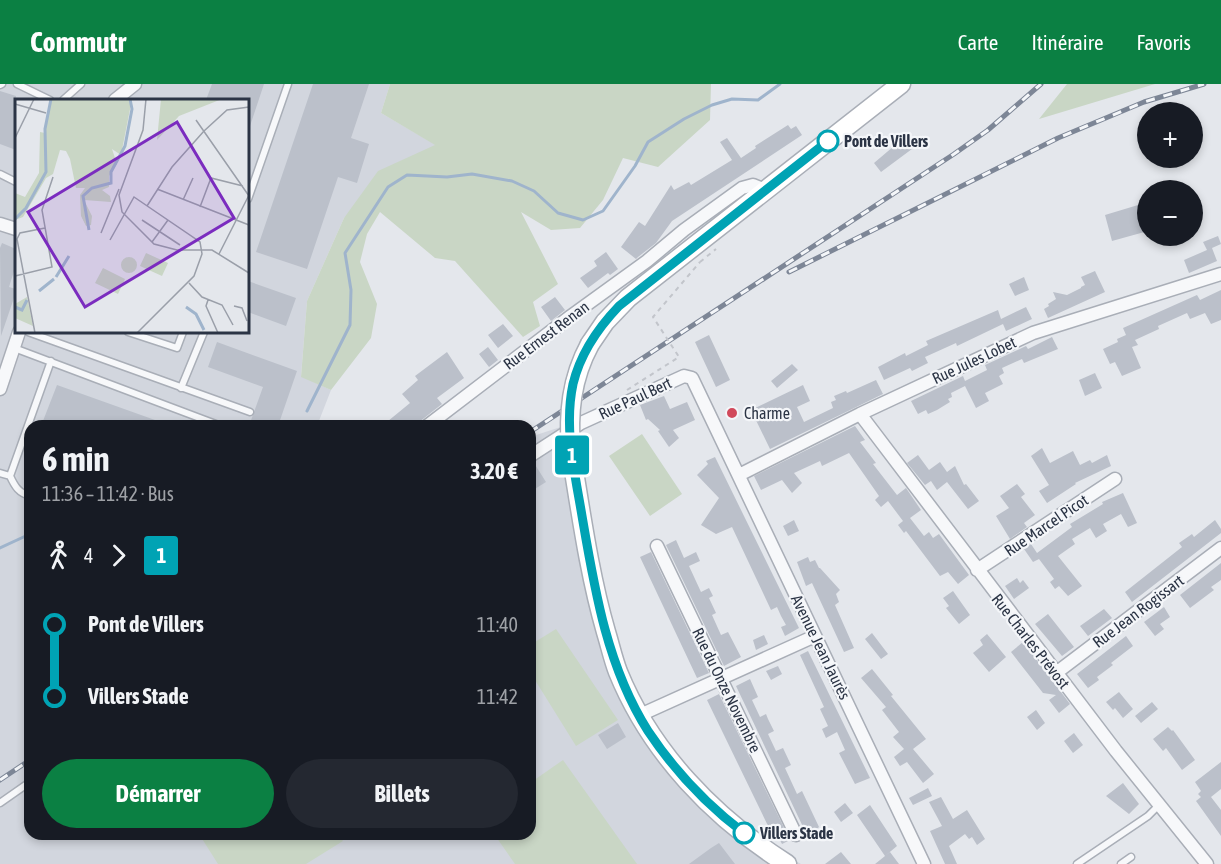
<!DOCTYPE html>
<html lang="fr">
<head>
<meta charset="utf-8">
<style>
  :root { --surface:#171b24; --page:#242831; --text:#f1f3f6; --muted:#9ea1a6; --accent:#0b8043 }
  body { margin:0; font-family:"Asap Condensed",sans-serif; background:var(--page); color:var(--text); height:100vh; display:flex; flex-direction:column; font-size:22px; white-space:nowrap }
  * { box-sizing:border-box; margin:0 }
  p { font-size:20px; color:var(--muted) }
  .icon { flex:none; width:33px; height:33px; fill:none; stroke:currentColor; stroke-width:2; stroke-linecap:round; stroke-linejoin:round }
  .map { position:relative; flex:1; overflow:hidden }
  .drawer { position:absolute; left:24px; top:336px; width:512px; height:420px; display:flex; flex-direction:column; background:var(--surface); border-radius:18px; box-shadow:0 3px 9px #0003 }
  .drawer>* { flex:none }
  .badge { padding:0 12px; border-radius:4px; font-size:21px; line-height:39px }
  .fabs { position:absolute; left:1137px; top:18px; display:grid; gap:12px }
  .fabs a { display:grid; place-items:center; width:66px; height:66px; border-radius:50%; background:var(--surface); box-shadow:0 3px 9px #0003; font-size:30px }
  .map>.badge { position:absolute; translate:-50% -50%; box-shadow:0 0 0 3px #fff }
  .legs { display:flex; align-items:center; gap:9px; height:66px; padding:0 18px; font-size:20px }
  .legs p { margin-inline-start:auto }
  .head { display:flex; align-items:center; justify-content:space-between; height:102px; padding:0 18px }
  h1 { font-size:33px; font-weight:700; line-height:45px }
  .action { display:flex; gap:12px; margin-top:auto; padding:12px 18px }
  .action a { flex:1; height:69px; border-radius:36px; background:var(--accent); color:#fff; font-size:24px; font-weight:700; line-height:69px; text-align:center }
  .action a+a { background:var(--page); color:var(--text) }
  ul { padding:0 18px; list-style:none }
  li { display:flex; align-items:center; gap:21px; height:72px; font-size:22px }
  li i { display:grid; place-items:center; width:9px; height:100%; margin:0 8px; background:currentColor }
  li i::after { content:''; width:15px; height:15px; margin:-8px; border:4px solid; border-radius:50%; background:var(--surface) }
  li p { margin-inline-start:auto }
  li:first-child i { background:linear-gradient(#0000 50%,currentColor 0) }
  li:last-child i { background:linear-gradient(currentColor 50%,#0000 0) }
  header { display:flex; align-items:center; gap:36px; box-sizing:border-box; height:84px; padding:0 30px; background:var(--accent); color:#fff }
  header strong { font-size:28px }
  nav { display:flex; gap:33px; margin-inline-start:auto; font-size:21px }
  .map>svg:first-child { display:block }
  .built { fill:#d2d6de; fill-rule:evenodd }
  .green { fill:#c9d6c5 }
  .lines { fill:none; stroke-linecap:round; stroke-linejoin:round }
  .stream { stroke:#9fb4cc; stroke-width:3 }
  .building { fill:#bbc0ca }
  .service-casing { stroke:#a9aeb7; stroke-width:9 }
  .minor-casing { stroke:#a9aeb7; stroke-width:15 }
  .secondary-casing { stroke:#a9aeb7; stroke-width:21 }
  .path { stroke:#c2c5cb; stroke-width:2; stroke-dasharray:4.5 4.5; stroke-linecap:butt }
  .service { stroke:#f7f8fa; stroke-width:6 }
  .minor { stroke:#f7f8fa; stroke-width:12 }
  .secondary { stroke:#fff; stroke-width:18 }
  .rail-casing { stroke:#7d8696; stroke-width:5 }
  .rail { stroke:#f4f6f9; stroke-width:3; stroke-dasharray:9; stroke-linecap:butt }
  .secondary-bridge-casing { stroke:#a9aeb7; stroke-width:21; stroke-linecap:butt }
  .path-bridge { stroke:#c2c5cb; stroke-width:2; stroke-dasharray:4.5 4.5; stroke-linecap:butt }
  .secondary-bridge { stroke:#fff; stroke-width:18 }
  .line-1-casing { stroke:#fff; stroke-width:14 }
  .line-1 { stroke:#00a3b4; stroke-width:9 }
  .stop-1-dot { fill:#fff; stroke:#00a3b4; stroke-width:3 }
  .poi-dot { fill:#d1495b; stroke:#f4f6f9; stroke-width:2 }
  .labels { text-anchor:middle; stroke-width:4.5; stroke-linejoin:round; paint-order:stroke }
  .stop-label { font-size:16px; font-weight:bold; fill:#2b3445; stroke:#f4f6f9; text-anchor:start }
  .street-label { font-size:16px; fill:#2b3445; stroke:#f4f6f9 }
  .poi-label { font-size:16px; fill:#2b3445; stroke:#f4f6f9; text-anchor:start }
  .inset-river { fill:none; stroke:#9fb4cc; stroke-width:3 }
  .inset-road { fill:none; stroke:#9a9fa9; stroke-width:1.5 }
  .view { fill:#7b2cbf; fill-opacity:0.15; stroke:#7b2cbf; stroke-width:3 }
  .inset-edge { fill:none; stroke:#2b3445; stroke-width:3 }
</style>
</head>
<body>
<header>
<strong>Commutr</strong>
<nav><a>Carte</a><a>Itinéraire</a><a>Favoris</a></nav>
</header>
<div class="map">
<svg width="1221" height="780" viewBox="0 0 1221 780">
  <rect width="100%" height="100%" fill="#e4e7ec"/>
  <path class="built" d="M0,0H390L381,29L436,61L344,134L307,217L301,292L331,306L317,342H30V750H530V353L579,337L584,399L597,480L612,545L641,618L677,675L707,710L785,771L801,780H0ZM16,16H248V248H16Z"/>
  <path class="green" d="M390,0H711L710,36L658,83L623,74L603,116L580,144L551,146L521,128L558,200L533,218L540,242L523,253L455,177L435,174L380,128L367,150L360,178L377,220L371,254L331,306L301,293L307,217L344,134L378,87L435,61L381,29Z
    M1067,0H1155L1039,35Z
    M642,350L682,410L650,432L609,372Z
    M556,545L618,636L576,662L530,588V561Z
    M563,676L637,780H515L494,750H530V699Z
    M199,750H338L343,757L306,780H218Z"/>
  <g class="lines">
    <path class="stream" d="M307,327L350,241L351,206L345,169L388,103L407,91L447,93L472,90L512,97L534,107L558,129L583,136L603,127L635,82L648,58L684,35L712,21L732,15L758,16L780,0
      M0,464L30,450"/>
  </g>
  <path class="building" d="M212,0H264L249,45H248V16H206Z
    M313,0H369L351,54L369,60L357,99L338,93L307,185L256,168Z
    M0,7L16,12V66L0,60Z
    M788,41L791,45L796,42L802,51L672,137L656,159L638,173L636,175L621,163L639,138L645,142L671,101L674,106L689,98L691,101L732,76L720,58L727,54L741,74L756,64L755,62Z
    M907,51L916,62L881,88L874,79Z
    M1148,118V147L1112,157L1105,131Z
    M1218,152L1221,160L1212,164L1217,177L1189,189L1184,176L1207,166L1203,158Z
    M2,159L16,165V181L9,203L16,205V208L1,252L0,164Z
    M606,168L618,185L610,191L608,189L588,204L580,194L597,182L594,177Z
    M1095,187L1105,208L1048,234L1044,225L1049,222L1048,220L1056,215L1053,208L1067,211L1081,204V203L1085,201L1081,193Z
    M1024,193L1029,206L1015,212L1009,200Z
    M248,197L296,214L286,242L248,228Z
    M1221,206V236L1211,240L1205,229L1190,235L1187,229L1158,242L1159,245L1135,256L1138,261L1132,263L1141,284L1122,292L1115,278L1110,280L1103,265L1118,258L1117,255L1126,251L1123,244L1197,211L1200,216Z
    M555,213L565,226L551,237L541,223Z
    M1026,223L1032,235L1006,247L1003,240L957,262L956,259L925,273L928,279L912,287L910,284L884,296L878,283L905,269L906,272L928,261L926,257L998,226L1001,235Z
    M503,240L513,252L498,264L488,251Z
    M709,251L730,296L716,303L695,258Z
    M1052,253L1058,265L1024,279L1022,275L1002,284L1004,289L999,292L1003,300L985,309L989,317L976,324L965,302L951,309L952,313L948,315L950,318L937,326L928,330L926,326L918,330L911,317L963,292L965,297L987,286L985,281L1026,262L1028,265Z
    M217,258L297,287L278,342H260L250,339L263,303L208,283Z
    M488,263L498,276L489,283L479,270Z
    M447,268L464,294L437,314L442,320L414,342H382L410,319L402,310L418,296L415,292Z
    M792,280L798,286L777,304L771,297Z
    M1095,289L1102,304L1085,312L1079,296Z
    M876,296L883,310L770,365L751,326L803,301L810,317L797,323L804,338L833,324L831,318L836,316L834,312L846,307L847,309Z
    M57,301L169,341V342H41Z
    M664,312L670,325L687,318L695,336L673,346L679,354L669,363L658,347L660,346L648,335L646,336L640,321Z
    M855,342L865,356L860,358L876,379L873,380L897,411L906,404L921,426L910,434L924,452L929,448L933,454L939,450L969,491L958,500L948,488L940,492L906,447L904,449L898,441L903,437L888,417L881,423L875,416L879,412L849,369L822,382L820,377L794,389L802,399L792,409L782,396L761,406L754,392Z
    M1042,364L1050,379L1073,367L1080,381L1090,376L1092,379L1107,371L1111,382L1075,399L1076,400L1047,419L1039,407L1049,401L1031,372Z
    M918,371L929,386L940,378L947,388L955,382L964,401L966,400L979,417L968,425L947,398L937,406L931,397L925,401L907,379Z
    M715,373L799,544L785,552L781,543L786,541L781,532L777,523L771,526L732,443L716,450L701,441L719,414L697,391L708,380L706,377Z
    M534,379L546,398L530,408V380Z
    M1017,400L1025,410L1021,413L1035,431L1024,439L1027,443L1010,455L996,432L1009,424L1000,412Z
    M1123,409L1137,439L1128,443L1121,430L1103,440L1107,447L1096,454L1090,444L1072,455L1075,460L1058,472L1082,502L1068,512L1059,502L1055,505L1050,498L1054,495L1039,475L1033,478L1024,465L1031,460L1037,469L1072,443L1070,440L1103,420L1102,418Z
    M794,436L799,447L788,452L783,442Z
    M1215,436L1221,445V449L1132,518L1125,508L1182,463L1179,459L1192,450L1194,453Z
    M676,456L684,474L696,468L700,477L689,482L701,508L709,504L713,512L709,514L716,529L712,531L721,551L728,548L741,573L724,582L666,461Z
    M651,468L709,589L697,594L640,473Z
    M808,473L810,478L815,476L819,484H820L840,506L836,510L839,518L835,521L854,564L844,568L812,499L806,502L797,478Z
    M1221,479V496L1211,503L1214,506L1190,524L1180,511Z
    M1017,494L1020,499L1023,496L1029,504L1014,515L1005,502Z
    M953,507L970,531L959,540L946,524L949,522L943,514Z
    M1164,523L1170,533L1160,540L1164,545L1155,552L1144,538Z
    M1104,525L1112,534L1088,552L1080,542Z
    M1048,530L1074,563L1062,572L1035,540Z
    M872,549L888,570L881,575L865,555Z
    M987,550L1006,573L989,588L973,569L983,561L980,556Z
    M764,551L768,560L756,566L753,556Z
    M1126,552L1133,562L1111,579L1113,581L1097,593L1099,596L1088,604L1077,590Z
    M1023,558L1070,620L1059,629L1049,616L1056,611L1043,609L1011,568Z
    M808,567L870,694L855,700L839,669L845,666L837,648L826,654L822,645L828,642L820,625L824,623L800,571Z
    M778,582L782,590L771,596L766,587Z
    M872,585L893,611L891,612L926,655L913,665L934,690L923,699L907,678L900,682L894,673L904,665L893,653L899,648L882,626L886,623L861,594Z
    M750,595L758,613L752,616L760,633L766,630L768,635L774,647L768,650L776,667L783,664L791,681L785,684L797,710L802,707L819,743L810,751L806,745L805,747L736,602Z
    M1119,608L1133,625L1123,634L1115,624L1113,626L1106,618Z
    M719,610L790,756L782,760L777,750L770,746L707,616Z
    M1152,618L1158,625L1141,639L1135,632Z
    M1036,626L1045,639L1037,646L1027,633Z
    M618,639L626,653L607,665L598,651Z
    M1168,643L1172,647L1173,646L1195,676L1182,686L1166,664L1163,667L1153,655Z
    M1074,649L1083,661L1073,669L1064,657Z
    M1221,678V705L1211,713L1221,726V752L1196,717L1201,713L1198,710L1201,707L1195,698Z
    M1123,699L1139,720L1129,730L1106,712Z
    M928,704L932,712L913,721L909,714Z
    M941,713L953,735L967,726L985,755L977,761L972,753L969,755L965,750L949,762L957,780H945L930,747L942,742L929,718Z
    M845,719L853,729L841,738L834,728Z
    M870,721L897,762L885,772L857,731Z
    M719,759L735,780H689L711,764Z
    M841,768L851,780H825Z
    M890,768L899,780H875Z"/>
  <g class="lines">
    <defs>
      <path id="service" d="M17,0L50,16
        M0,1L2,0
        M63,16L81,0
        M0,90L16,98
        M248,115L288,0
        M28,248L250,328
        M128,248L177,264L183,248
        M14,264L221,342
        M181,304L204,248
        M0,389L10,392
        M30,412C19,409 15,403 10,392L51,277
        M0,719L30,698
        M1077,780L1148,732L1159,721
        M1121,780L1131,773"/>
      <path id="minor" d="M115,16L135,0
        M0,140L16,145
        M0,305L19,248
        M860,330L1116,667L1207,780
        M427,342L571,232L647,177L684,146L742,104L753,101L765,106
        M530,372L581,339L684,292L692,294L924,780
        M739,391L860,330L1033,249L1221,190
        M657,462L796,751
        M977,486L1115,395
        M1056,589L1221,464
        M640,631L815,552"/>
      <path id="secondary" d="M590,260L605,238L628,214L901,0
        M571,369C581,429 589,489 606,548C610,561 613,575 618,588C651,669 714,734 787,780"/>
    </defs>
    <use href="#service" class="service-casing"/>
    <use href="#minor" class="minor-casing"/>
    <use href="#secondary" class="secondary-casing"/>
    <path class="path" d="M700,178L716,165"/>
    <use href="#service" class="service"/>
    <use href="#minor" class="minor"/>
    <use href="#secondary" class="secondary"/>
    <defs>
      <path id="rail" d="M789,188L1058,54L1144,18L1204,0
        M530,348L954,70L988,46L1041,0
        M0,696L30,676"/>
    </defs>
    <use href="#rail" class="rail-casing"/>
    <use href="#rail" class="rail"/>
    <defs>
      <path id="secondary-bridge" d="M571,369C568,329 571,295 590,260"/>
    </defs>
    <use href="#secondary-bridge" class="secondary-bridge-casing"/>
    <path class="path-bridge" d="M627,306L679,273L653,233L700,178"/>
    <use href="#secondary-bridge" class="secondary-bridge"/>
  </g>
  <g class="lines">
    <defs>
      <path id="line-1" d="M744,749C707,721 674,686 648,647C606,581 594,502 581,426C574,385 564,342 573,300C580,271 598,244 619,222L828,57"/>
    </defs>
    <use href="#line-1" class="line-1-casing"/>
    <use href="#line-1" class="line-1"/>
  </g>
  <g class="stop-1-dot">
    <circle cx="828" cy="57" r="10"/>
    <circle cx="744" cy="749" r="10"/>
  </g>
  <circle class="poi-dot" cx="732" cy="329" r="6"/>
  <g class="labels">
    <g class="stop-label">
      <text x="844" y="63">Pont de Villers</text>
      <text x="760" y="755">Villers Stade</text>
    </g>
    <g class="street-label">
      <text transform="translate(546 251) rotate(-37)" y="6">Rue Ernest Renan</text>
      <text transform="translate(974 276) rotate(-25)" y="6">Rue Jules Lobet</text>
      <text transform="translate(635 314) rotate(-25)" y="6">Rue Paul Bert</text>
      <text transform="translate(1046 441) rotate(-34)" y="6">Rue Marcel Picot</text>
      <text transform="translate(1138 527) rotate(-37)" y="6">Rue Jean Rogissart</text>
      <text transform="translate(1031 557) rotate(52)" y="6">Rue Charles Prévost</text>
      <text transform="translate(821 563) rotate(64)" y="6">Avenue Jean Jaurès</text>
      <text transform="translate(727 606) rotate(64)" y="6">Rue du Onze Novembre</text>
    </g>
    <g class="poi-label">
      <text x="744" y="335">Charme</text>
    </g>
  </g>
  <g transform="translate(15 15)">
    <rect width="234" height="234" fill="#e4e7ec"/>
    <path d="M35,0H117L106,56L97,50L102,65L94,77V88L87,91L95,97L96,103L69,101L77,117L76,126L71,127L66,117L65,96L70,89H61L55,60L51,52L45,51L38,75L31,79L8,118L0,121V94L10,98L24,74L25,33L30,34ZM146,0H207L164,17L142,41ZM131,154L153,164L147,177L125,167ZM106 166a8 8 0 1 1 16 0a8 8 0 1 1-16 0ZM88,169L110,180L103,195L80,184ZM12,198L18,227L0,219V205Z" fill="#c9d6c5"/>
    <path class="inset-river" d="M0,120L11,109L31,73L30,30L36,0M74,131L68,97L77,89L96,84V73L110,47L117,10L115,0M41,178L54,157M24,192L39,180M0,208L7,211L12,201M171,208L181,215L189,231"/>
    <path class="inset-road" d="M131,0L128,31L104,96L107,113L139,145L162,151H197L234,174M0,5L31,14M181,21L234,97M0,39L19,0M142,90L234,126M168,101L178,79M132,107L157,68L189,32L212,11L234,8M185,108L196,79L228,87M127,121L165,146M86,134L104,90M95,141L119,98L185,143L187,155L179,177L122,234M137,143L153,121M204,155L234,96M0,177L37,168L27,111L38,78M174,184L187,198L207,206L218,226M193,201L191,207L203,234M219,207L227,209L232,222M20,234L2,140L5,134L30,129"/>
    <path class="view" d="M162,23L219,119L70,208L13,113Z"/>
    <rect width="234" height="234" class="inset-edge"/>
  </g>
</svg>
<div class="fabs">
<a>+</a>
<a>−</a>
</div>
<b class="badge" style="left:572px;top:371px;background:#00a3b4;color:#fff">1</b>
<section class="drawer">
<div class="head"><div><h1>6 min</h1><p>11:36 – 11:42 · Bus</p></div><b>3.20 €</b></div>
<div class="legs"><svg class="icon" aria-label="walk" viewBox="0 0 24 24"><circle cx="13" cy="4" r="2"/><path d="M13 8l-2 6 4 7M11 14l-3 7M7 12l3-4h3l4 4"/></svg>4<svg class="icon" aria-label="forward" viewBox="0 0 24 24"><path d="M9 5l7 7-7 7"/></svg><b class="badge" style="background:#00a3b4;color:#fff">1</b></div>
<ul>
<li><i style="color:#00a3b4"></i><b>Pont de Villers</b><p>11:40</p></li>
<li><i style="color:#00a3b4"></i><b>Villers Stade</b><p>11:42</p></li>
</ul>
<div class="action"><a>Démarrer</a><a>Billets</a></div>
</section>
</div>
</body>
</html>
